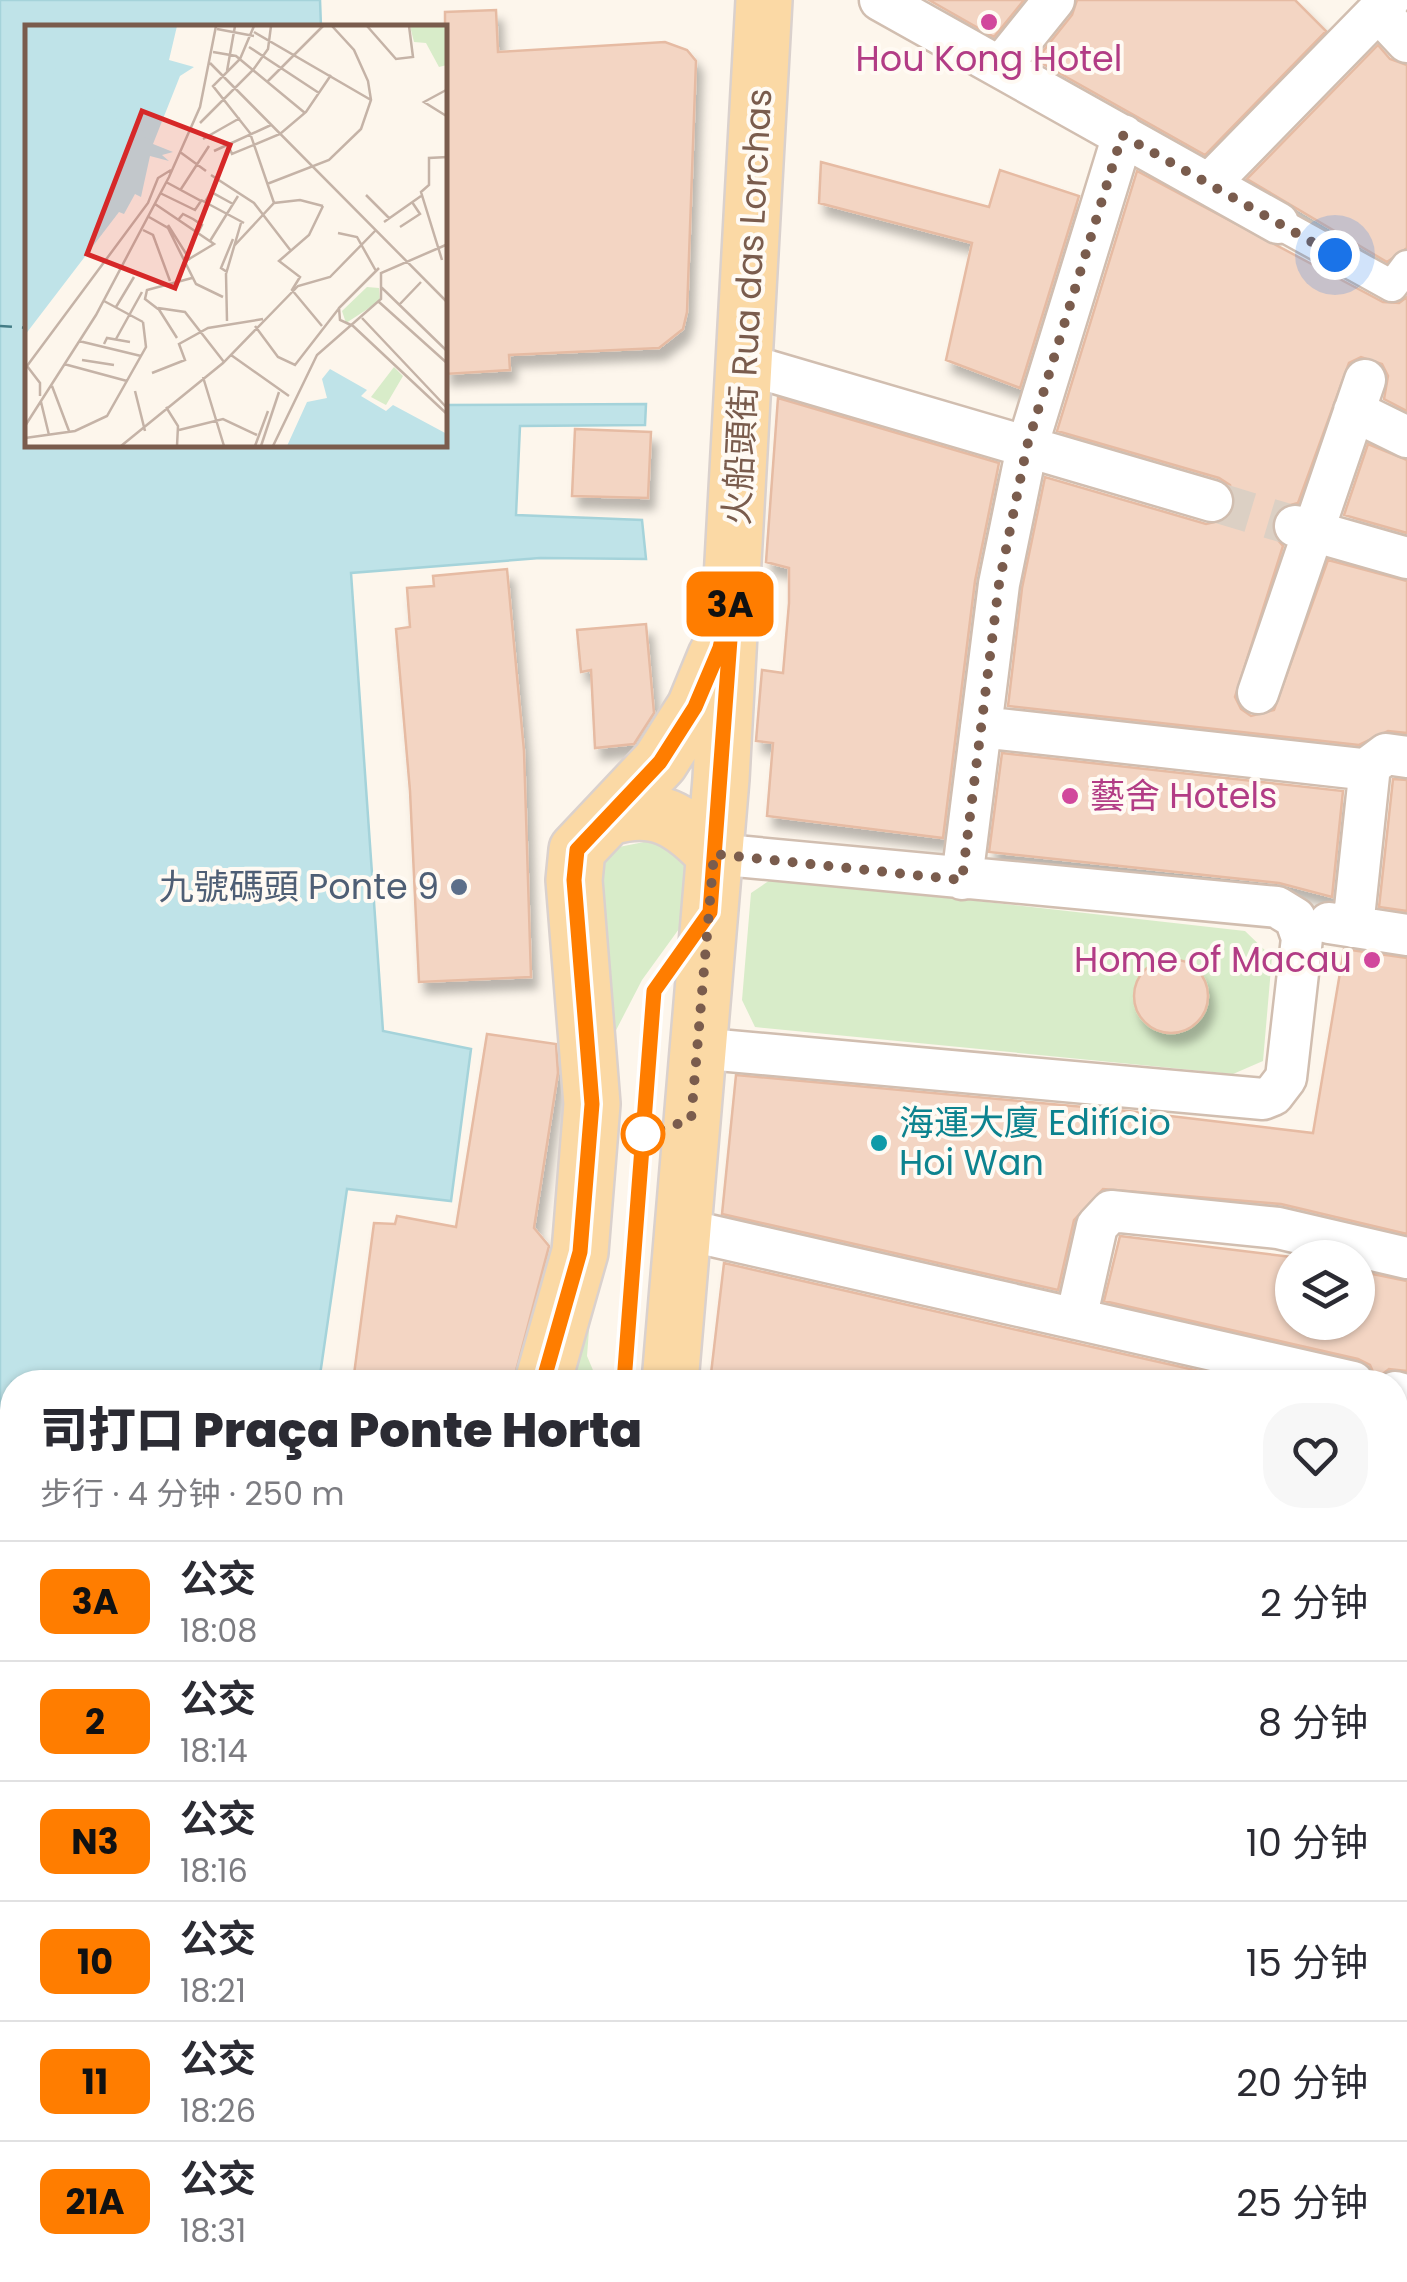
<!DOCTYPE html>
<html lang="zh">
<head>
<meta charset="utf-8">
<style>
  :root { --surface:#fff; --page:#f7f7f7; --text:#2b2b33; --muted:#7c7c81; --line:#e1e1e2 }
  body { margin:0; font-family:Poppins,"Noto Sans SC",sans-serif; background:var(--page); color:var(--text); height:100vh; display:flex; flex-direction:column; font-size:38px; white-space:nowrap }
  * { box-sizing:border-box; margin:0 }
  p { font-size:32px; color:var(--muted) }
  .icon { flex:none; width:55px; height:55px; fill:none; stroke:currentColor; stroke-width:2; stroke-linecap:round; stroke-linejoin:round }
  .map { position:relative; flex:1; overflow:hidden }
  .details { position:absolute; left:0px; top:1370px; width:1408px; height:912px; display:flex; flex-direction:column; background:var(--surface); border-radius:40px 40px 0 0; box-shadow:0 2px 8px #0004 }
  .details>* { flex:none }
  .badge { padding:0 20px; border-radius:15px; font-size:35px; line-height:65px }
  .tools { position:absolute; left:1275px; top:1240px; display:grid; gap:20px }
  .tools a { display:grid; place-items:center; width:100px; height:100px; border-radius:50%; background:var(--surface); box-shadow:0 2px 8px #0004; font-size:50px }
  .you { position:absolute; width:50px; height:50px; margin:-25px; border:8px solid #fff; border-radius:50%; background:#1a73e8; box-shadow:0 0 0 15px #1a73e833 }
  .map>.badge { position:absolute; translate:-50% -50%; box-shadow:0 0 0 5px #fff }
  .round { display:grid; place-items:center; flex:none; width:105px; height:105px; border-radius:40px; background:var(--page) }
  .headline { display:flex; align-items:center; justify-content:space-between; height:170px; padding:0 40px }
  h1 { font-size:48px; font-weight:800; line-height:75px }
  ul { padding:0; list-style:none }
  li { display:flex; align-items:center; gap:30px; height:120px; padding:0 40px; border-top:2px solid var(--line) }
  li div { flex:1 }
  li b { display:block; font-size:38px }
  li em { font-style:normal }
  li .badge { min-width:110px; font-weight:700; text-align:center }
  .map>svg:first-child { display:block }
  .green { fill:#d8ecc9 }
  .water { fill:#bfe3e8; stroke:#a5d3da; stroke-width:2.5 }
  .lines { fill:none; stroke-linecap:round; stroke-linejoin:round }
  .ferry { stroke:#437c86; stroke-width:2.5; stroke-dasharray:12 10; stroke-linecap:butt }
  .building { fill:#f3d5c3; stroke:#e6bba3; stroke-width:2.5; filter:url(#shadow) }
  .minor-tunnel { stroke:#dcd0c4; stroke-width:40; stroke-dasharray:40 20; stroke-linecap:butt }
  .pedestrian-casing { stroke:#d1beb0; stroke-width:35 }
  .minor-casing { stroke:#d1beb0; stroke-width:45 }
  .primary-casing { stroke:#dad1cd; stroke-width:60 }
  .pedestrian { stroke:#fff; stroke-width:30 }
  .minor { stroke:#fff; stroke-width:40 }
  .primary { stroke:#fbd9a5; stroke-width:55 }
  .line-casing { stroke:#fff; stroke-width:22 }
  .line { stroke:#ff7d00; stroke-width:15 }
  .walk { stroke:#7a5c4d; stroke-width:10; stroke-dasharray:0 18 }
  .hotel-dot { fill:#d1479c; stroke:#fffaf3; stroke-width:4 }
  .service-dot { fill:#5c6f8a; stroke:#fffaf3; stroke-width:4 }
  .stop-dot { fill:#fff; stroke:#ff7d00; stroke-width:5 }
  .culture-dot { fill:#0f9aa8; stroke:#fffaf3; stroke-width:4 }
  .labels { text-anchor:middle; stroke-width:8; stroke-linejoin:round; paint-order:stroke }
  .hotel-label { font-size:35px; fill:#b23c85; stroke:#fffaf3 }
  .street-label { font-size:35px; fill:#7a5c4d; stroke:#fffaf3 }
  .service-label { font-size:35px; fill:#4e5e75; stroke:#fffaf3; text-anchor:end }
  .culture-label { font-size:35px; fill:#0d838f; stroke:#fffaf3; text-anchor:start }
  .inset-river { fill:none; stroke:#bfe3e8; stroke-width:5 }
  .inset-road { fill:none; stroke:#c5b3a7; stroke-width:2.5 }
  .view { fill:#d62828; fill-opacity:0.15; stroke:#d62828; stroke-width:5 }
  .inset-edge { fill:none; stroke:#7a5c4d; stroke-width:5 }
</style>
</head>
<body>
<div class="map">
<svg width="1407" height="2282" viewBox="0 0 1407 2282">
  <defs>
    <filter id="shadow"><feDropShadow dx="6" dy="11" stdDeviation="5" flood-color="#0004"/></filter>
  </defs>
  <rect width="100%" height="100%" fill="#fdf6ec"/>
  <path class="green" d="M664,838L690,868L684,922L642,980L612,1038L587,1356L598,1382H567L601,863L619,847Z
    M773,878L1245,931L1272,957L1263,1061L1233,1074L755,1027L742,1000L751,893Z"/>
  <path class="water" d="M0,0H320L321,27L28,28V445H445V405L646,404L645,425L520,426L516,515L642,520L646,559L540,558L351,573L383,1031L471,1049L451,1201L347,1189L319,1382H12V2231L0,2275Z"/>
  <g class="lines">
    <path class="ferry" d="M0,326L28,328"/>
  </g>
  <path class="building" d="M929,0H1024L994,37Z
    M1077,0H1295L1326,31L1205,155L1036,60L1072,15Z
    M496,10L498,52L665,42L687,50L696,61L687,312L683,329L659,348L509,355L510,370L445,374V12Z
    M1378,45L1390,59L1407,65V248L1387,262L1247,179Z
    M821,162L989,207L1000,170L1079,196L1020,388L946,360L972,243L819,203Z
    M1137,171L1383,302L1399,303L1407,297V411L1384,399L1388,376L1382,364L1361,357L1349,363L1298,503L1279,508L1273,519L1272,533L1283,546L1235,697L1241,709L1251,716L1274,710L1328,560L1407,581V733L1388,731L1359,745L1008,706L1022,588L1045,477L1206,524L1228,519L1235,507L1230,485L1219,478L1057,431Z
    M778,398L999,463L975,581L943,838L767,816L773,743L756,741L762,670L783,673L789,603V568L766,562Z
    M575,429L651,432L648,498L572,496Z
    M1368,444L1407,460V533L1344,515Z
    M507,569L524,751L531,977L419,982L410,791L396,629L410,627L407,588L434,586L433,576Z
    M646,624L654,713L634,744L595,748L591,670L581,672L577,630Z
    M1002,753L1343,791L1332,897L1279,883L989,852Z
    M1393,779L1407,780V911L1379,907Z
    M1344,949L1407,958V1234L1281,1204L1103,1189L1074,1220L1058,1290L722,1214L736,1075L1128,1111L1313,1133Z
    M1134 996a37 37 0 1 1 74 0a37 37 0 1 1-74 0Z
    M487,1034L556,1044L558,1073L534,1228L549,1246L513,1382H353L374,1223L395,1224L397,1216L456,1227Z
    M1120,1236L1300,1258H1292V1322H1358V1271L1407,1281V1371L1389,1369L1376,1379L1370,1365L1358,1359L1104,1301Z
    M724,1263L1070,1342L1248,1382H710Z"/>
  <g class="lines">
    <path class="minor-tunnel" d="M1212,501L1295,526"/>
    <defs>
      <path id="pedestrian" d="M1278,223L1392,286L1407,266"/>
      <path id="minor" d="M880,0L1278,223
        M1378,11L1407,42
        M1000,67L1054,0
        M1209,184L1389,0
        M745,364L1212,501
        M1354,411L1407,437
        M1295,526L1407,558
        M1258,693L1365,380
        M981,727L1370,770
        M962,879L999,584L1027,447L1123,135
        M1329,923L1407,935
        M1353,927L1370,766L1386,754L1407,757
        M696,1048L1263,1099L1273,1095L1286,1078L1302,938L1295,918L1277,907L714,854
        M682,1229L1353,1382
        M1076,1319L1097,1226L1111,1211L1278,1228L1407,1258
        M1395,1392L1407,1395
        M1395,1751L1407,1763
        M1395,1888L1407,1900
        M1395,2195L1407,2187
        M833,2270L844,2281
        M776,2282L784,2270
        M1260,2282L1279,2270"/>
      <path id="primary" d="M610,817C656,803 682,820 714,854
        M543,1382L580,1252L592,1104L574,880L577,850L660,762L695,707L716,656
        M670,1382L721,779L764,0
        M288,2282L291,2270
        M573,2282L574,2270"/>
    </defs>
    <use href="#pedestrian" class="pedestrian-casing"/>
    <use href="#minor" class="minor-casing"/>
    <use href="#primary" class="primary-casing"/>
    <use href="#pedestrian" class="pedestrian"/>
    <use href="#minor" class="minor"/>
    <use href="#primary" class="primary"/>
  </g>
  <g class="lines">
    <defs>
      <path id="line" d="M543,1382L580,1252L592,1104L574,880L577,850L660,762L695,707L720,648L734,585L710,912L654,991L624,1382"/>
    </defs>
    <use href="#line" class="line-casing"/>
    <use href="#line" class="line"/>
    <path class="walk" d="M643,1134L691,1120L714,854L962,880L999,584L1027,446L1122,135L1335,255"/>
  </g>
  <g class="hotel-dot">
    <circle cx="989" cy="22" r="10"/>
    <circle cx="1070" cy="796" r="10"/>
    <circle cx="1372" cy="960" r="10"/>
  </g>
  <circle class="service-dot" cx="459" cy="887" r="10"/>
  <circle class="stop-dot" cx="643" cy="1134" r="20"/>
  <circle class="culture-dot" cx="879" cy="1143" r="10"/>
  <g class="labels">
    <g class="hotel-label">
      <text x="989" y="71">Hou Kong Hotel</text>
      <text x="1090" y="808" text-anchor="start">藝舍 Hotels</text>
      <text x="1352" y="972" text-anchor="end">Home of Macau</text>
    </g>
    <g class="street-label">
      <text transform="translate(748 307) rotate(-87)" y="12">火船頭街 Rua das Lorchas</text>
    </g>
    <g class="service-label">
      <text x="439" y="899">九號碼頭 Ponte 9</text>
    </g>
    <g class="culture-label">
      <text x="899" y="1135">海運大廈 Edifício<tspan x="899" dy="40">Hoi Wan</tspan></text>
    </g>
  </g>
  <g transform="translate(25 25)">
    <rect width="422" height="422" fill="#fdf6ec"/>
    <path d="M385,1H422V40L414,42L401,18L389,17ZM342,262L354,263L355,276L321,298L317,286ZM369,342L378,351L361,380L346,372Z" fill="#d8ecc9"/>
    <path d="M0,1H152L144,35L169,42L155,51L128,119L148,127L137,130L144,136L125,131L116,172L110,169L99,189L94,187L0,310ZM305,344L342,365L336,371L361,386L368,380L422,409V421H262L282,377L302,373L297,354Z" fill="#bfe3e8"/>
    <path class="inset-river" d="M0,22L91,96L127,113"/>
    <path class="inset-road" d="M229,1L215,34L188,61L225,108L249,178M342,1L371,34L388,32L384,1M192,4L229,11M229,7L346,75M224,22L294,68M188,27L211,31L280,88M185,38L423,278M202,46L210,1M242,57L298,1M423,64L399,77L423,92M175,98L228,45L243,24L246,1M178,114L215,93M203,120L207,129L255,109L281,87L306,50M189,126L246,100M155,127L181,146M186,150L229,178L266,226M242,159L304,135L336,104L346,75L343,56L329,25L307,1M156,164L184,121M135,168L170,185L176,176L141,157M341,170L364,193M176,175L219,198M180,177L186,167L208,179M130,179L189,219L159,237M124,192L143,203L171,259L198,272M153,195L158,189L168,194L177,200L173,208M359,197L396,171M143,200L165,235M375,202L395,189L387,177M118,205L128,210L145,256M313,208L332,212L351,246M185,216L213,171M209,221L249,178L275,175L298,181M417,235L396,167L404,160V133L423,132M202,247L196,243L208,214M356,262L423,327M79,276L118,297M354,277L423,339M374,280L396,257M91,282L109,252M133,283L160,287L199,337M133,283L152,313M133,284L120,274L122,265L167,253M337,293L423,384M202,296L201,249L216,198M326,300L315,295L314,283L354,243M327,300L423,390M230,301L253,332L270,340L315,282M297,301L267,265L275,252L254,236L284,210L298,181M91,314L117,267M54,316L116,331M79,319L82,313L105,317M206,330L264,371M57,335L89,340M39,339L102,356M127,348L160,335L154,319L183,303L238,294M178,352L199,421M27,361L44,406M110,366L120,406M15,371V358L2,341L123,178L133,153L146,145M16,377L24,410M141,382L153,401L152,421M0,401L71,290L144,152L175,82L191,1M154,405L198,394L232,410M0,413L50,406L82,391L121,322L118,297M96,421L198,338L273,261L305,252L350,206M230,421L243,386M236,421L254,367M248,421L292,330L356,274V248L423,219"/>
    <path class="view" d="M117,86L205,120L150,263L62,229Z"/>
    <rect width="422" height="422" class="inset-edge"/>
  </g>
</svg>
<div class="tools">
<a><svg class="icon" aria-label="layers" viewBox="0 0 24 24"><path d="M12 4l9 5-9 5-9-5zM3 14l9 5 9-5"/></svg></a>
</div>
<div class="you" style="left:1335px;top:255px"></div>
<b class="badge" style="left:730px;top:604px;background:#ff7d00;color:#111">3A</b>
<section class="details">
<div class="headline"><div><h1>司打口 Praça Ponte Horta</h1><p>步行 · 4 分钟 · 250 m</p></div><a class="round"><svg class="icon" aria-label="heart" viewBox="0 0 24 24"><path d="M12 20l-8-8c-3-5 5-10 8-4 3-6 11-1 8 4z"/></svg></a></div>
<ul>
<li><span class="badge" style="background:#ff7d00;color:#111">3A</span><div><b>公交</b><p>18:08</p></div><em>2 分钟</em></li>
<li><span class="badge" style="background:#ff7d00;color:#111">2</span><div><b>公交</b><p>18:14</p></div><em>8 分钟</em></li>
<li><span class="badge" style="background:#ff7d00;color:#111">N3</span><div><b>公交</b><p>18:16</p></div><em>10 分钟</em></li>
<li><span class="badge" style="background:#ff7d00;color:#111">10</span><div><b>公交</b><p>18:21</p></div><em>15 分钟</em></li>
<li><span class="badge" style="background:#ff7d00;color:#111">11</span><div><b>公交</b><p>18:26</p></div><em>20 分钟</em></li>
<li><span class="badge" style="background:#ff7d00;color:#111">21A</span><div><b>公交</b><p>18:31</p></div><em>25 分钟</em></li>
</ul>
</section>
</div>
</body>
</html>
